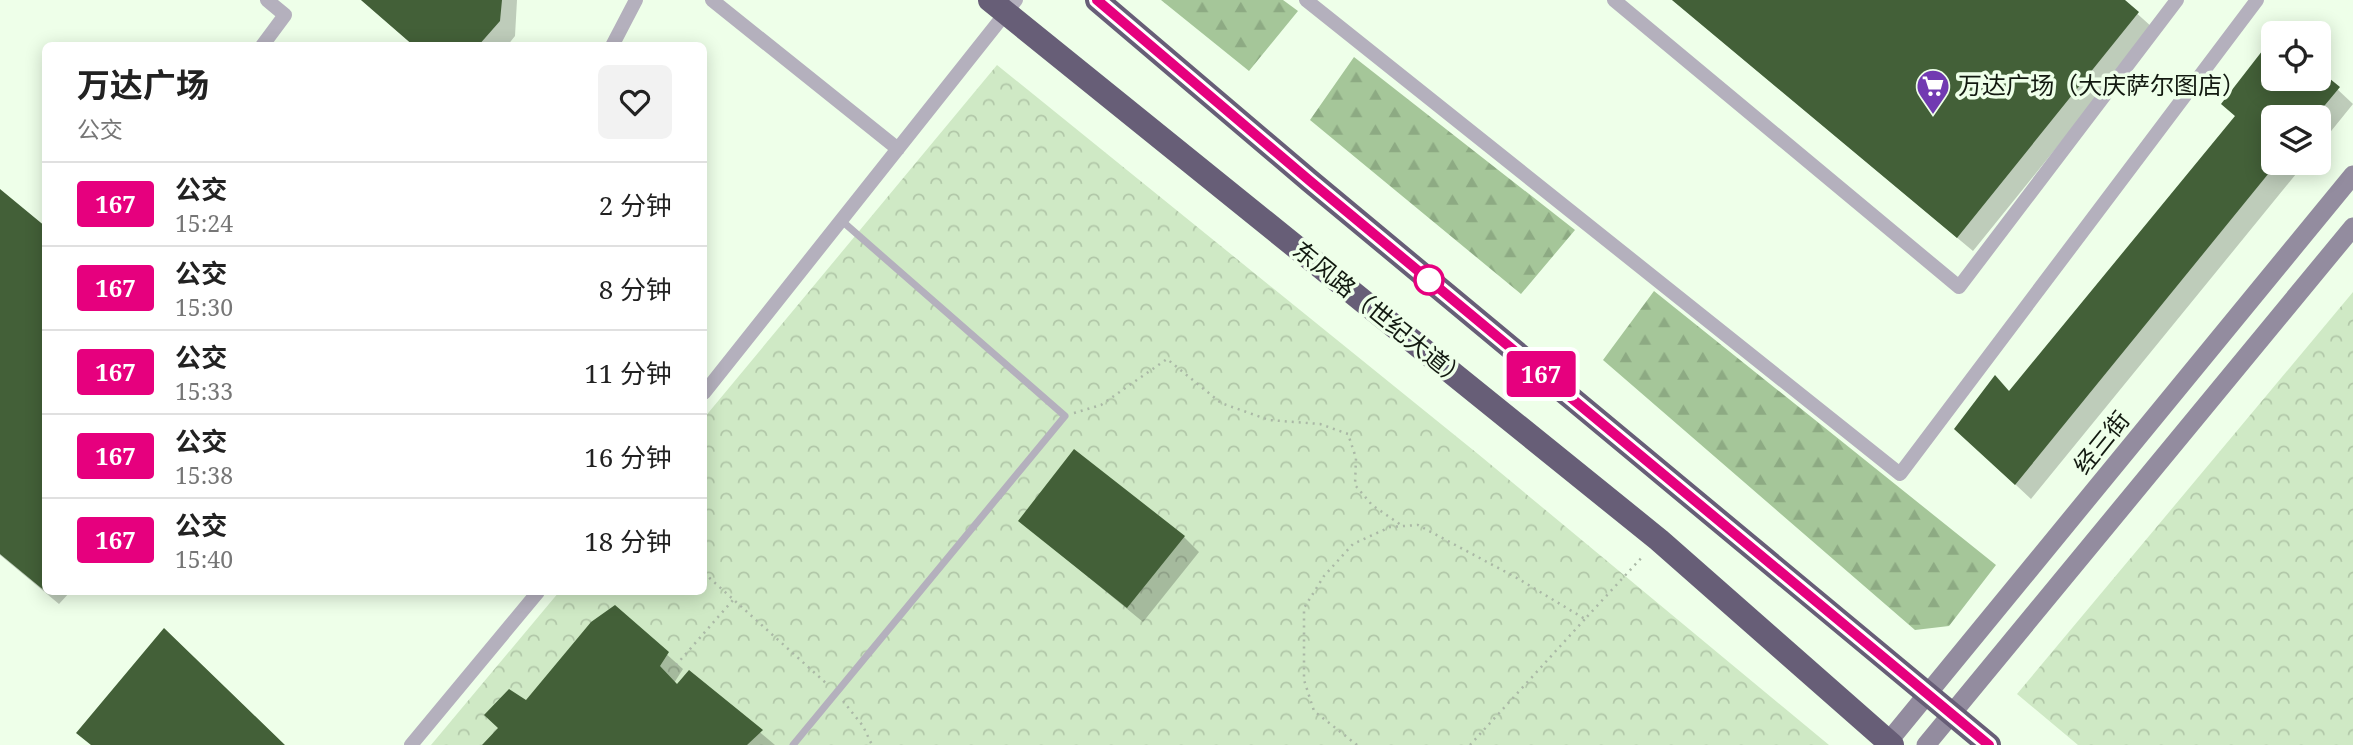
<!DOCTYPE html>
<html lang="zh">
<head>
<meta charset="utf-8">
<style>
  :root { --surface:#fff; --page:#f2f2f2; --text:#222; --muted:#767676; --line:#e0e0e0 }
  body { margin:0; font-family:"Noto Serif","Noto Sans SC",serif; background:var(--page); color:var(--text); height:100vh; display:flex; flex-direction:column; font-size:26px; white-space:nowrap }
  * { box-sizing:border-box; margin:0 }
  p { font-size:23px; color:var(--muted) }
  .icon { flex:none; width:38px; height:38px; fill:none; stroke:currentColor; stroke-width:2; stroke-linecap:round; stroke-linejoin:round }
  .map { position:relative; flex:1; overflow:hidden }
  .details { position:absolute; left:42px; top:42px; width:665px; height:553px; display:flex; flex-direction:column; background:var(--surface); border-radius:10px; box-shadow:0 4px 18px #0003 }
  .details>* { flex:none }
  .badge { padding:0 14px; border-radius:5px; font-size:24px; line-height:46px }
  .buttons { position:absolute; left:2261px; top:21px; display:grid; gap:14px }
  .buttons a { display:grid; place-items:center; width:70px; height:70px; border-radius:10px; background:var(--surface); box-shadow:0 4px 18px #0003; font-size:35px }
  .map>.badge { position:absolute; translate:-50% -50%; box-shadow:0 0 0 4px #fff }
  .round { display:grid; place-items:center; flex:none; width:74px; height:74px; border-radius:10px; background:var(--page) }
  .overview { display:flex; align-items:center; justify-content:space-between; height:119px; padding:0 35px }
  h1 { font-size:33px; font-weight:700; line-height:52px }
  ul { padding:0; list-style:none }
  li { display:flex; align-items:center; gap:21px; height:84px; padding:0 35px; border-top:2px solid var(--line) }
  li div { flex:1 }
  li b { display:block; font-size:26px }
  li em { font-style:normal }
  li .badge { min-width:77px; font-weight:700; text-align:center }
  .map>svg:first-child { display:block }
  .forest { fill:url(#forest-firs) }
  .park { fill:url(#park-crowns) }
  .shadow { fill:#0003 }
  .building { fill:#436038 }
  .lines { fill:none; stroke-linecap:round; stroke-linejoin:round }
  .path { stroke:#aab8a6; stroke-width:2.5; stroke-dasharray:2 5; stroke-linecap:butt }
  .lane { stroke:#b4b0bd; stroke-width:7 }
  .street { stroke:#b4b0bd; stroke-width:14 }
  .secondary { stroke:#938c9f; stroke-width:19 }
  .highway { stroke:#675e77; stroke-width:24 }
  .line-casing { stroke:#fff; stroke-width:16 }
  .line { stroke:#e6007e; stroke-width:10 }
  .stop-dot { fill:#fff; stroke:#e6007e; stroke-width:3.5 }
  .labels { text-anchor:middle; stroke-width:7; stroke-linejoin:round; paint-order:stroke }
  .poi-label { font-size:24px; fill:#121910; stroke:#eeffe9; text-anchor:start }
  .street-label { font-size:24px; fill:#121910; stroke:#eeffe9 }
</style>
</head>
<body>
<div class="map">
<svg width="2353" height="745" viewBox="0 0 2353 745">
  <defs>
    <pattern id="forest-firs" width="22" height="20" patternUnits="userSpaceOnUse" patternTransform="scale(1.75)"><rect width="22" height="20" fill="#a5c699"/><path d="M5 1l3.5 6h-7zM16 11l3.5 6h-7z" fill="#8daa83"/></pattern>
    <pattern id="park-crowns" width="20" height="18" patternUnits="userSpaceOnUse" patternTransform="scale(1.75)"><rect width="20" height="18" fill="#cfe9c5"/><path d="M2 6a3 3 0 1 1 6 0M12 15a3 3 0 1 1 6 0" fill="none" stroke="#b1c7a8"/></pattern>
  </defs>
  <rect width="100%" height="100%" fill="#eeffe9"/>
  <path class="forest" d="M1161,0H1283L1298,11L1249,71Z
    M1354,57L1575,230L1521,294L1310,120Z
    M1654,291L1996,565L1949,626L1915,630L1603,360Z"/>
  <path class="park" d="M997,65L1478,454L1829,745H431L559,592H704V418Z
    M2353,292V745H2078L2017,694Z"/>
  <path class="shadow" d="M361,0H517L515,36L507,46H414Z
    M1672,0H2122L2153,28L1973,251Z
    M2273,40V79H2319V72L2353,104L2319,146V117H2273V163H2305L2031,499L1972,444L2010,392L2236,117L2224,104Z
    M0,192L46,592H70L59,604L0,555Z
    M1020,521L1184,537L1199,552L1143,622Z
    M614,607L683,669L674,683L678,686L689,672L775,745H485Z"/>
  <path class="building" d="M361,0H502L500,21L478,46H414Z
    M1672,0H2125L2139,12L1957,238Z
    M2273,37V79H2319V70L2340,87L2315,117H2273V168L2015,485L1954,429L1995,375L2009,391L2235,116L2221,104Z
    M0,189L46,227V592L0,554Z
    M1074,449L1185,536L1127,608L1018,521Z
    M615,605L669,652L660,666L677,684L689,670L763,730L747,745H482L498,728L484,715L509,689L526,700L591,622Z
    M164,628L285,745H91L76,733Z"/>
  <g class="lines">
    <path class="path" d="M1074,413L1101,405L1167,359L1221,403L1269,420L1320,424L1348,434L1356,458L1355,485L1372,505L1401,525
      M704,573L827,684
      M676,665L733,600
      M843,701L863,726L872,745
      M1357,745L1314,711L1304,680V608L1324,576L1353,544L1390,527L1418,525L1517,578L1585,619L1644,555
      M1470,745L1585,619"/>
    <path class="lane" d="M793,745L1065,416L842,221"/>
    <path class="street" d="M712,0L898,149
      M1306,0L1900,474L2257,0
      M1614,0L1959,287L2177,0
      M262,46L285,15L267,0
      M612,46L636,0
      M704,393L1016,0
      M411,745L538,592"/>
    <path class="secondary" d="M1888,742L2353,175
      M1926,745L2353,227"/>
    <path class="highway" d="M990,0L1659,540L1892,745
      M1097,0L1310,181L1989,745"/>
  </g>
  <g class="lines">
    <defs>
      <path id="line" d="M1097,0L1310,181L1989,745"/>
    </defs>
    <use href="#line" class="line-casing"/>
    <use href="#line" class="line"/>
  </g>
  <defs>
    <symbol id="supermarket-pin" viewBox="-11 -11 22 30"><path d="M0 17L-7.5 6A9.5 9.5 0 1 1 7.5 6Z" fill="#713ab1" stroke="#eeffe9"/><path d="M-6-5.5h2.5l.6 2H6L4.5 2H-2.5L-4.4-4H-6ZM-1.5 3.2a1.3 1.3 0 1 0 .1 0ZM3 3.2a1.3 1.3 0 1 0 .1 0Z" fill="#fff"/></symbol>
  </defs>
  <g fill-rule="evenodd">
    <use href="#supermarket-pin" x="1914" y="67" width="38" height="52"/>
  </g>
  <circle class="stop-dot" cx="1429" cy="280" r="14"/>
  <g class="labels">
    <g class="poi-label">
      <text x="1958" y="94">万达广场（大庆萨尔图店）</text>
    </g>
    <g class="street-label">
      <text transform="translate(1380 315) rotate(39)" y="8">东风路（世纪大道）</text>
      <text transform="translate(2102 443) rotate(-51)" y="8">经三街</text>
    </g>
  </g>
</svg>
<div class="buttons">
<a><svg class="icon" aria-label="locate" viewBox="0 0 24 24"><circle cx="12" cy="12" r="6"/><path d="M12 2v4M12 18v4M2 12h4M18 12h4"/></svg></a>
<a><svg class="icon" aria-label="layers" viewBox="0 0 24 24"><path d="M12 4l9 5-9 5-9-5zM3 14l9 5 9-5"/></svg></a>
</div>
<b class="badge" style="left:1541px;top:374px;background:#e6007e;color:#fff">167</b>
<section class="details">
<div class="overview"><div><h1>万达广场</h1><p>公交</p></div><a class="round"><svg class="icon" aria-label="heart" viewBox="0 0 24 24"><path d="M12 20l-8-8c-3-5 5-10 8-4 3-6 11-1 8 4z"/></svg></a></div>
<ul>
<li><span class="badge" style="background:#e6007e;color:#fff">167</span><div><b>公交</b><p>15:24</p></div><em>2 分钟</em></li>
<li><span class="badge" style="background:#e6007e;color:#fff">167</span><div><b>公交</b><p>15:30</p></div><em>8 分钟</em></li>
<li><span class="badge" style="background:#e6007e;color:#fff">167</span><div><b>公交</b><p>15:33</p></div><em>11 分钟</em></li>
<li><span class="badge" style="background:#e6007e;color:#fff">167</span><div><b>公交</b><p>15:38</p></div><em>16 分钟</em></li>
<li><span class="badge" style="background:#e6007e;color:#fff">167</span><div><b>公交</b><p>15:40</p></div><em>18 分钟</em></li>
</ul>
</section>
</div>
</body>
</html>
